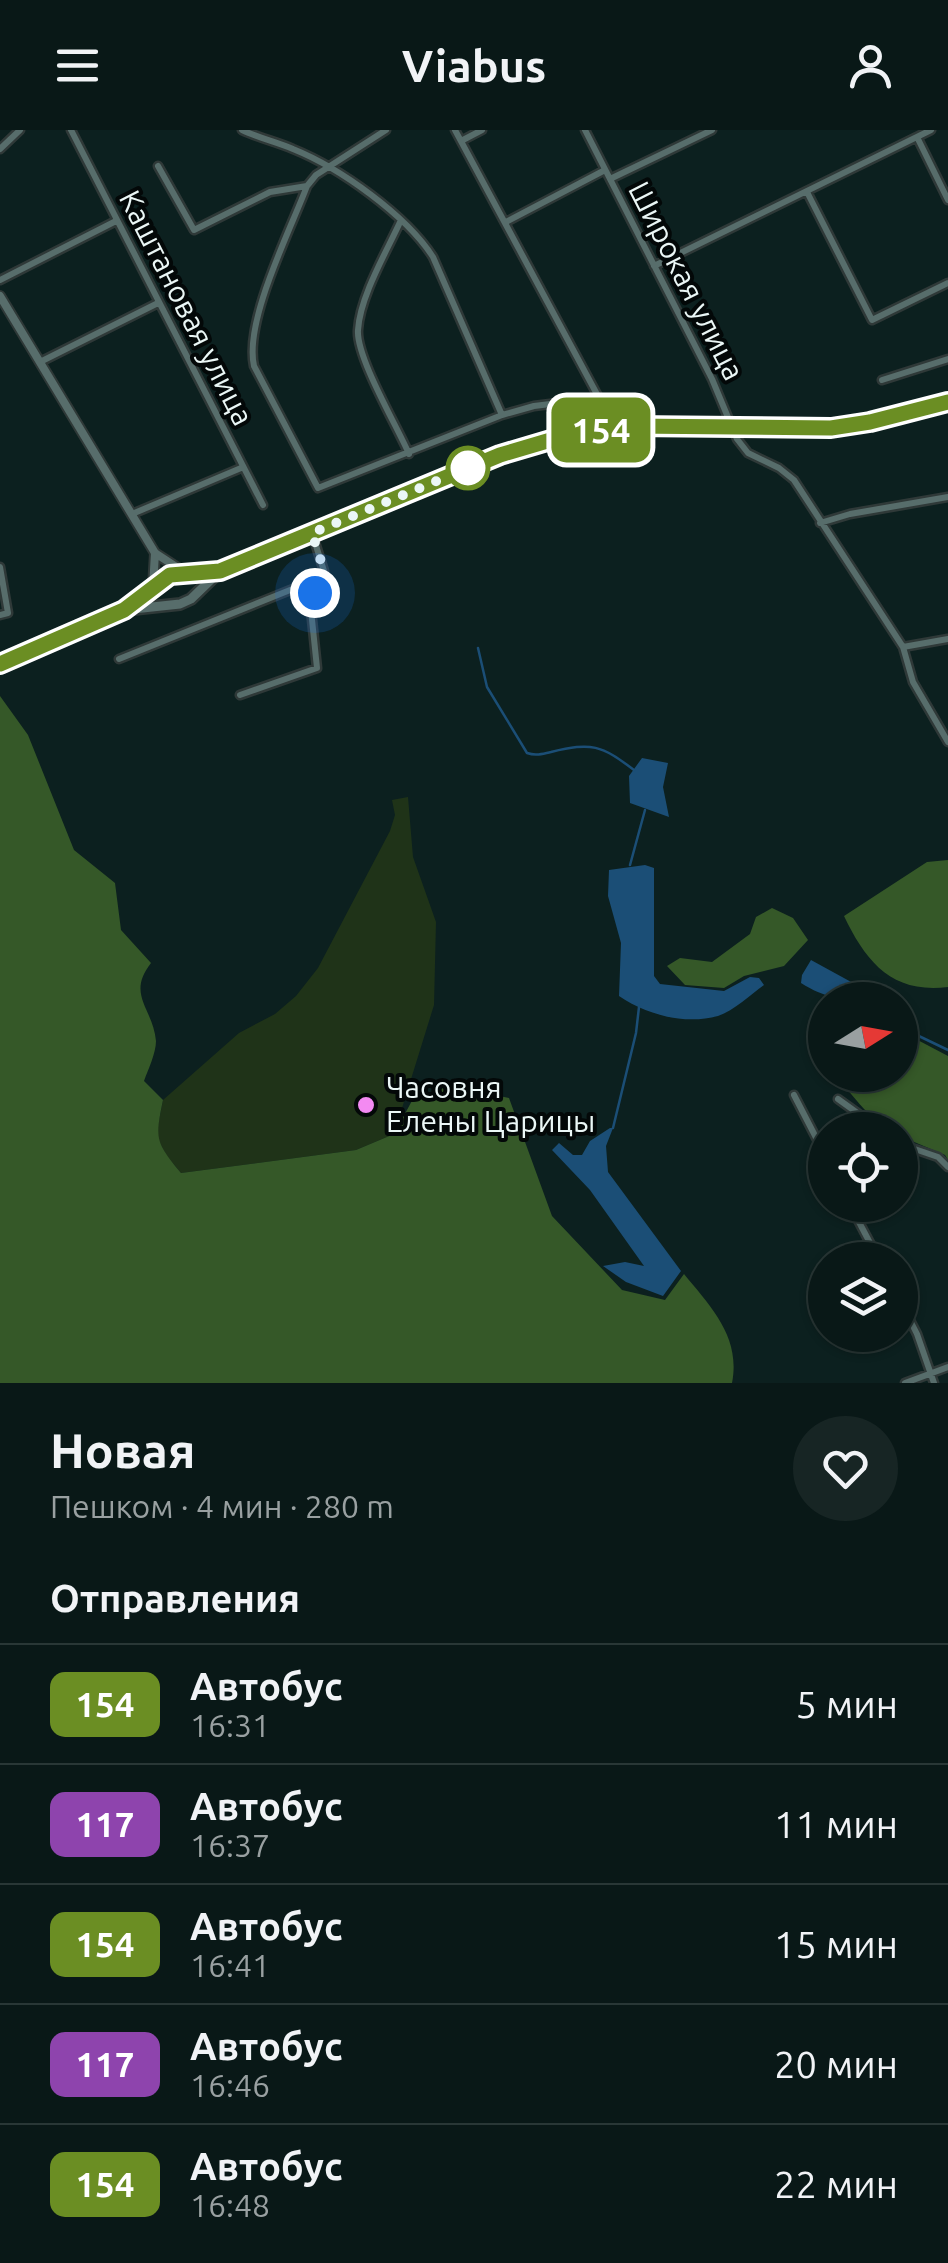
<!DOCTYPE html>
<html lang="ru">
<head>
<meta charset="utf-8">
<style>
  :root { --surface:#091817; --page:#172524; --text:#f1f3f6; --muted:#99a0a1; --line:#293736 }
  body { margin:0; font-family:Ubuntu,sans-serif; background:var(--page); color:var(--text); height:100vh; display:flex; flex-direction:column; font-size:38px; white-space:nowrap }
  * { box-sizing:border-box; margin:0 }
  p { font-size:32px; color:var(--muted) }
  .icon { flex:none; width:55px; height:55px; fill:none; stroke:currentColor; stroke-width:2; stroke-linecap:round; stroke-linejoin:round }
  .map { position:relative; height:1253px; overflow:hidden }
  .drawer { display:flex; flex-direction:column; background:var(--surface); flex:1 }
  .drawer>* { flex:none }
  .badge { padding:0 20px; border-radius:15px; font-size:35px; line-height:65px }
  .needle { width:65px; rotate:79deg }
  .fabs { position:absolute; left:808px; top:852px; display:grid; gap:20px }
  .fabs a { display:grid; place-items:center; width:110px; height:110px; border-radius:50%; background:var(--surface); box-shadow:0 2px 8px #0004,0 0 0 2px var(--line); font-size:50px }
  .you { position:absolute; width:50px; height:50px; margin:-25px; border:8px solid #fff; border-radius:50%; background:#1a73e8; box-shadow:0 0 0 15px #1a73e833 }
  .map>.badge { position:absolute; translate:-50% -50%; box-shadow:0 0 0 5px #fff }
  h2 { padding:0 50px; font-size:38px; line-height:90px }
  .round { display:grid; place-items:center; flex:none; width:105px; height:105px; border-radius:52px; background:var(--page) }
  .overview { display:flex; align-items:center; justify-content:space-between; height:170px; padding:0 50px }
  h1 { font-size:48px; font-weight:700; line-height:75px }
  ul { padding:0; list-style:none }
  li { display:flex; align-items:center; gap:30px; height:120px; padding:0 50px; border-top:2px solid var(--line) }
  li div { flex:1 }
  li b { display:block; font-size:38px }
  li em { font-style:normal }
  li .badge { min-width:110px; font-weight:700; text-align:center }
  header { display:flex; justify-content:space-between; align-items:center; height:130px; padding:0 50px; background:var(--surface); font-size:45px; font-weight:700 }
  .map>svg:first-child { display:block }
  .green { fill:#1f3318 }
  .forest { fill:#355828 }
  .water { fill:#1b4e76 }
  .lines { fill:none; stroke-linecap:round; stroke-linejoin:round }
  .stream { stroke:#1b4e76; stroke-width:2.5 }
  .minor-casing { stroke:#2f3938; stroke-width:11 }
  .tertiary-casing { stroke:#2f3938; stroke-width:12 }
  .secondary-casing { stroke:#2f3938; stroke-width:14 }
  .minor { stroke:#576d6b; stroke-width:6 }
  .tertiary { stroke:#576d6b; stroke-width:8 }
  .secondary { stroke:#576d6b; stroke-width:9 }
  .line-casing { stroke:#fff; stroke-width:22 }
  .line { stroke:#6b8e23; stroke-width:15 }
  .walk { stroke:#ebf7f6; stroke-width:10; stroke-dasharray:0 18 }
  .stop-dot { fill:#fff; stroke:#6b8e23; stroke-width:5 }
  .poi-dot { fill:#f38af2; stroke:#030808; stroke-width:4 }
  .labels { text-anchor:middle; stroke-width:8; stroke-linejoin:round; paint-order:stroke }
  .street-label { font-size:30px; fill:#ebf7f6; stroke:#030808 }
  .poi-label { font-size:30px; fill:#ebf7f6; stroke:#030808; text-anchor:start }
</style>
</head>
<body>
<header><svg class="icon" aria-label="menu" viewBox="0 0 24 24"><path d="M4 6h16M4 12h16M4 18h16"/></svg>Viabus<svg class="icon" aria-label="person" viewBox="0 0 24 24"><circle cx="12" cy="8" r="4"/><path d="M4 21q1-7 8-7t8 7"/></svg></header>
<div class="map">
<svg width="948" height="1253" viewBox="0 0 948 1253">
  <rect width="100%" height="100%" fill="#0c201f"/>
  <path class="green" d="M408,667L413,727L436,792L434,875L394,1004L356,1020L181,1043L166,1025L156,1005L163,970L239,903L275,884L296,866L318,838L390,701L395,685L392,670Z"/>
  <path class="forest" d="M0,566L28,605L74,720L115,753L121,800L151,833C126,865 153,878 156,911C156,923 148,940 144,951L163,970C155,1009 155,1011 181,1043L356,1020L394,1004L414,967L451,956L509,968L552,1086L622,1160L665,1170L684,1144C711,1177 741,1207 732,1253H0Z
    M948,730V857C892,864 866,832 844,786L927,732Z
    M772,778L793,788L808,810L784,836L744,846L724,858L685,855L667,836L680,828L712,832L750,804L756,787Z
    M900,895L910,906L948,926V1030L945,1025L900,1006V1000C875,1000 851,962 835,945H900Z"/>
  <path class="water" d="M642,628L668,633L663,657L669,687L630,673L629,646Z
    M645,735L654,738V846L660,854L724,861L750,847L759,848L764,855C751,864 734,881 718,886C685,895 647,885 619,866L621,813L608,766L609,740Z
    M811,830L853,853L870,858L869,870C841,870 825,868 801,853L802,845Z
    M610,998H613L606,1016L608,1042L681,1141L663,1166L626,1152L603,1136L625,1132L644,1136L590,1060L552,1020L559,1013L573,1025H582L590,1011Z"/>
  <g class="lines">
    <path class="stream" d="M478,518L487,557L527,623C536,626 541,624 551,622C592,612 601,615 634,640
      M630,735L645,680
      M900,897L948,920
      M613,998L636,903L639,877"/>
    <defs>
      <path id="minor" d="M71,0L263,375
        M242,0C259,8 277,12 293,19C340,38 406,85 433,127L502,285
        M386,0L316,45L307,56C290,101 244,191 254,236L318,358L502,285L534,276L599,268
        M455,0L599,268L609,298
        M585,0L712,249L737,309L748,323L779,338L794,350L903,517L913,552L948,612
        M917,7L948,70
        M461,11L482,0
        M0,19L20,0
        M158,36L194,100L270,62L307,56
        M610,49L712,0
        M807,62L872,190L948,153
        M401,90C387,121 360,166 358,200C356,227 397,296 409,324
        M506,92L605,40
        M654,136L931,0
        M0,150L116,91
        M40,232L158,173
        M882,250L948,229
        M132,384L241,338
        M820,393L850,384L948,367
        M0,437L8,483L0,485
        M903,517L948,509
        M119,529L320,448
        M240,565L317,538L311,480L324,441L312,403
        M794,965L825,1025
        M838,969L881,1000
        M900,1014L938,1027L948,1037
        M850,1075L879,1130
        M900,1171L917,1204L934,1253
        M905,1253L948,1237"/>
      <path id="tertiary" d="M0,166L155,423L184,442
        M153,457L155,423"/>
      <path id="secondary" d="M124,480L180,474L191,469L220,441L500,325L554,309L631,296L831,298L870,292L948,272
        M0,534L124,480L170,445L217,441"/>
    </defs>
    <use href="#minor" class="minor-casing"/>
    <use href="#tertiary" class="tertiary-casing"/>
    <use href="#secondary" class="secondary-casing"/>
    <use href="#minor" class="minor"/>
    <use href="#tertiary" class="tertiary"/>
    <use href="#secondary" class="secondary"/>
  </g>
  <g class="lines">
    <defs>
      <path id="line" d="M0,534L124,480L170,445L220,441L500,325L554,309L631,296L831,298L870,292L948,272"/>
    </defs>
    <use href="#line" class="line-casing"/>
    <use href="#line" class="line"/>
    <path class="walk" d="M315,463L324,441L312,403L468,338"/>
  </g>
  <circle class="stop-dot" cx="468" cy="338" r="20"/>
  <circle class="poi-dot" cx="366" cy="975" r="10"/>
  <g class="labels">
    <g class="street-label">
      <text transform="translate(686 151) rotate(63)" y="10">Широкая улица</text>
      <text transform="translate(186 178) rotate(63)" y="10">Каштановая улица</text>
    </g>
    <g class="poi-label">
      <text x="386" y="968">Часовня<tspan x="386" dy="34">Елены Царицы</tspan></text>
    </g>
  </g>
</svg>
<div class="fabs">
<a><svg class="needle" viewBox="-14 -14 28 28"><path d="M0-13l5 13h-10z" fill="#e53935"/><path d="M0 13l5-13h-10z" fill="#99a0a1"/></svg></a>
<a><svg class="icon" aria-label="locate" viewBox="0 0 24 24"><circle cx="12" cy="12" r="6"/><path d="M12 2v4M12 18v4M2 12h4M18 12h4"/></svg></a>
<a><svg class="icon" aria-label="layers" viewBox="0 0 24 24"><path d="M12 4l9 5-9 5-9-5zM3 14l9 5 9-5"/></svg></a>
</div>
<div class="you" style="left:315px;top:463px"></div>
<b class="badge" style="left:601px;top:300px;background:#6b8e23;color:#fff">154</b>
</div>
<section class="drawer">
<div class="overview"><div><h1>Новая</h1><p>Пешком · 4 мин · 280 m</p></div><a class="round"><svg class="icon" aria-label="heart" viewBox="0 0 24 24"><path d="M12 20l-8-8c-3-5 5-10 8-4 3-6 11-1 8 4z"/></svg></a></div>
<h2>Отправления</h2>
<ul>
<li><span class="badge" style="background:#6b8e23;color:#fff">154</span><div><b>Автобус</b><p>16:31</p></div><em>5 мин</em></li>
<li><span class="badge" style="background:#8e44ad;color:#fff">117</span><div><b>Автобус</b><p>16:37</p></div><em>11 мин</em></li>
<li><span class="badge" style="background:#6b8e23;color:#fff">154</span><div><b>Автобус</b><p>16:41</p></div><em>15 мин</em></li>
<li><span class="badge" style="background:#8e44ad;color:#fff">117</span><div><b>Автобус</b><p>16:46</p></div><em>20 мин</em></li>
<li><span class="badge" style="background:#6b8e23;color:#fff">154</span><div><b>Автобус</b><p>16:48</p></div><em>22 мин</em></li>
</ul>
</section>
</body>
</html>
